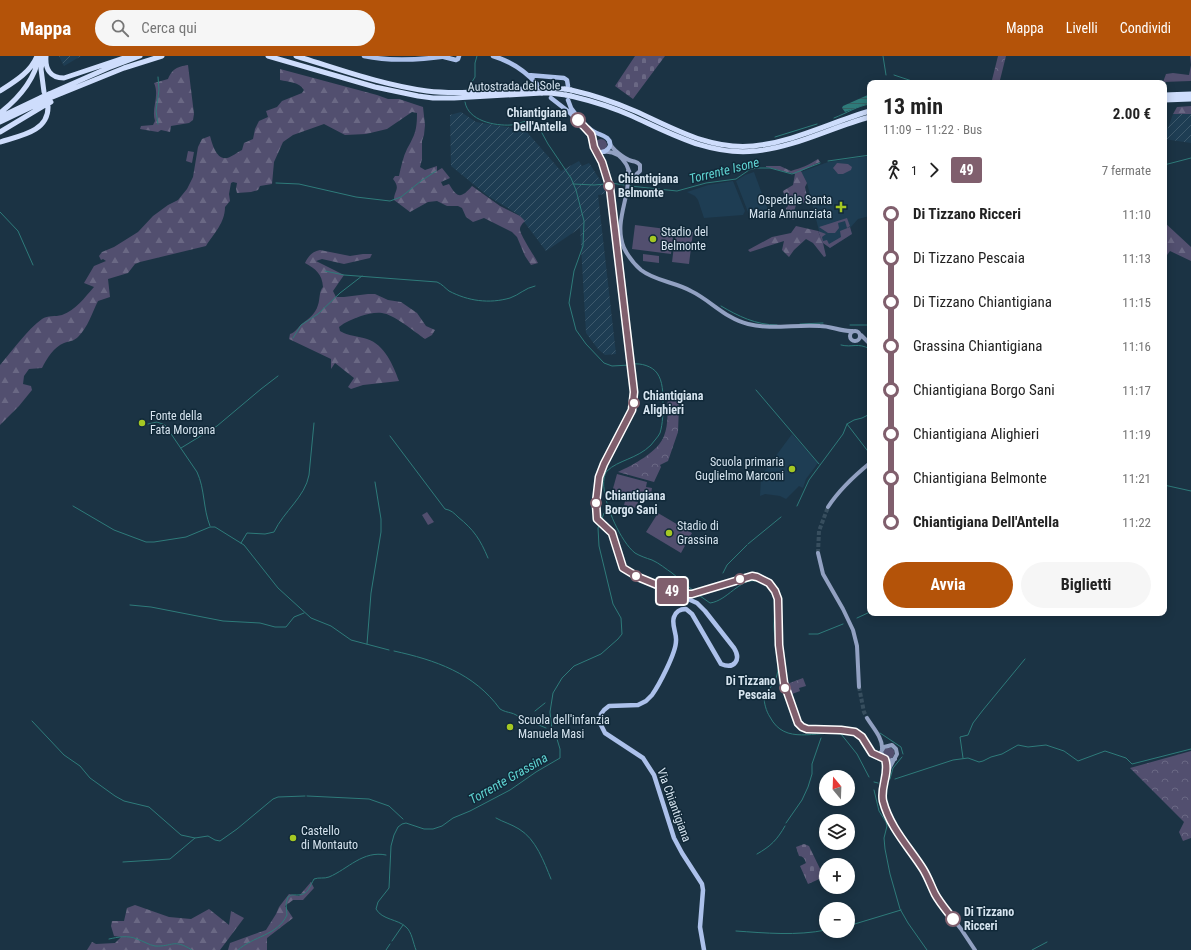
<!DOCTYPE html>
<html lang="it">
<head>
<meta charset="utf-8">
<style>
  :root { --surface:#fff; --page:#f6f6f6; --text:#222; --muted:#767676; --accent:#b45309 }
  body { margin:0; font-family:"Roboto Condensed",sans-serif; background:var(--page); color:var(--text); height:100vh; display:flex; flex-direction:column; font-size:15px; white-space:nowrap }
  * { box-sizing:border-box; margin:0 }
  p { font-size:13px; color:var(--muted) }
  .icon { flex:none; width:22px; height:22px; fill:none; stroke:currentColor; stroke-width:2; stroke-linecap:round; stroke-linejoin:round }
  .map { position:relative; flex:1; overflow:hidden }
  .sheet { position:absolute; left:867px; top:24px; width:300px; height:536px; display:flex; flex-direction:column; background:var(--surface); border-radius:8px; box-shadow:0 2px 10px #0003 }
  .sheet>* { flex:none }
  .badge { padding:0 8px; border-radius:3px; font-size:14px; line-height:26px }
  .needle { width:26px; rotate:341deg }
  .controls { position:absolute; left:819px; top:714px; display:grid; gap:8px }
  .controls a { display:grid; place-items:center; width:36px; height:36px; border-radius:50%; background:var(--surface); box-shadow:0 2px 10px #0003; font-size:20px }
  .map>.badge { position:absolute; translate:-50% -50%; box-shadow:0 0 0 2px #fff }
  .legs { display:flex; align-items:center; gap:6px; height:44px; padding:0 16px; font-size:13px }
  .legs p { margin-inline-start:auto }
  .head { display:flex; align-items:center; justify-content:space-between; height:68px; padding:0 16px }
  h1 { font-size:22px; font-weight:700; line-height:30px }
  .primary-button { display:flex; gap:8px; margin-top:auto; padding:8px 16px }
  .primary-button a { flex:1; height:46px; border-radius:24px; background:var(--accent); color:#fff; font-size:16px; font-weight:700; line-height:46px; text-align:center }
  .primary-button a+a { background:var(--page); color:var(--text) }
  ul { padding:0 16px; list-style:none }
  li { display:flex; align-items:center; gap:14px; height:44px; font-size:15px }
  li i { display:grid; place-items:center; width:6px; height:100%; margin:0 5px; background:currentColor }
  li i::after { content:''; width:10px; height:10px; margin:-5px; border:3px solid; border-radius:50%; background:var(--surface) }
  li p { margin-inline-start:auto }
  li:first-child i { background:linear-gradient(#0000 50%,currentColor 0) }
  li:last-child i { background:linear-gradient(currentColor 50%,#0000 0) }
  header { display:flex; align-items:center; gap:24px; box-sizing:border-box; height:56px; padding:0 20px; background:var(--accent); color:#fff }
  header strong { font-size:19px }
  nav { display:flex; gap:22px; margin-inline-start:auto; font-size:14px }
  .search { width:280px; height:36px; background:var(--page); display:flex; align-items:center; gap:10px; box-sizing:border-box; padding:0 14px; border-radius:22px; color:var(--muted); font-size:15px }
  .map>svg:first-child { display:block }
  .built { fill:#1e3d53 }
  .industrial { fill:url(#industrial-furrows) }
  .green { fill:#524f6f }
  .forest { fill:url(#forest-firs) }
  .cemetery { fill:url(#cemetery-stones) }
  .park { fill:url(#park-crowns) }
  .water { fill:url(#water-rules) }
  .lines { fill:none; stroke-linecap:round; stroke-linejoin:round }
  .stream { stroke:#2e7b7a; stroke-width:1 }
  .secondary-tunnel { stroke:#374e5e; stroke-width:4; stroke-dasharray:4 2; stroke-linecap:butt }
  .secondary { stroke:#92a1c2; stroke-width:4 }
  .primary { stroke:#acc1eb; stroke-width:4.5 }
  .highway { stroke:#ceddfc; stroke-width:5 }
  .highway-bridge { stroke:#ceddfc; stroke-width:5 }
  .line-1-casing { stroke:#fff; stroke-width:9 }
  .line-1 { stroke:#805f6d; stroke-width:6 }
  .stop-1-dot { fill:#fff; stroke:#805f6d; stroke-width:2 }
  .poi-dot { fill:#a5c823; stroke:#112939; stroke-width:1.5 }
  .labels { text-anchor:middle; stroke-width:3; stroke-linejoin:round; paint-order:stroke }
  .street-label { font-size:12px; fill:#d6e4ef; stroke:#112939 }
  .stop-label { font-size:12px; font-weight:bold; fill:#d6e4ef; stroke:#112939; text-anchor:start }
  .poi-label { font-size:12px; fill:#d6e4ef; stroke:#112939; text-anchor:start }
  .water-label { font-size:13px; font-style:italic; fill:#5fd3d1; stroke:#112939 }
</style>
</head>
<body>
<header>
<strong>Mappa</strong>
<div class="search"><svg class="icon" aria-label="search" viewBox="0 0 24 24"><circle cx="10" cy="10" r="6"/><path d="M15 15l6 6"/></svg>Cerca qui</div>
<nav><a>Mappa</a><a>Livelli</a><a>Condividi</a></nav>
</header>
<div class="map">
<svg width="1191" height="894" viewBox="0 0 1191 894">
  <defs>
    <pattern id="industrial-furrows" width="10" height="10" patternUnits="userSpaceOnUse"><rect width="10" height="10" fill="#1e3d53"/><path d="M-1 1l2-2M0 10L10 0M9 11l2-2" fill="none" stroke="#3e596c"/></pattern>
    <pattern id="forest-firs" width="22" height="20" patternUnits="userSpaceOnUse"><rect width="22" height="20" fill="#524f6f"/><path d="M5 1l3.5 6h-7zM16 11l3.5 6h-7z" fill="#6a6884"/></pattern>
    <pattern id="cemetery-stones" width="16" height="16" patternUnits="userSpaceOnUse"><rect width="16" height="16" fill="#524f6f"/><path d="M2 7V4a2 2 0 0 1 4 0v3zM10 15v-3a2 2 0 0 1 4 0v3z" fill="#6a6884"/></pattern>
    <pattern id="park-crowns" width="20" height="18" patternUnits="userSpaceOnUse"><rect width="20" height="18" fill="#524f6f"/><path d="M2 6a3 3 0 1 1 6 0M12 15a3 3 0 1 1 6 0" fill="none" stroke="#6a6884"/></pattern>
    <pattern id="water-rules" width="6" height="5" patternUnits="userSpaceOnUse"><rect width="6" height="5" fill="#2e7b7a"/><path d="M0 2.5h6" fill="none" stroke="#366264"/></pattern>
  </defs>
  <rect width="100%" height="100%" fill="#1b3344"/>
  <path class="built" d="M870,100V160L858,163L850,172L852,178L830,192L823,187L821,183L807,127L801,116L828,106Z
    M754,116L768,154L767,156L750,158L748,156L736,125L745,119Z
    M733,125L745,155L743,159L704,162L698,144L695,140L687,136L708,129Z
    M792,378L818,407L806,423L803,432L799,430L786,443L780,440L765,438L760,440L761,420Z"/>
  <path class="industrial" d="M59,0H81L64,10Z
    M461,56L476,66L525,74L561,115L579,105L582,110L589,107L604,130L605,138L598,139L616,298L605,299L598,293L586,277L580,172L546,195L519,159L488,140L451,110L450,59Z
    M1173,58H1191V87L1164,83Z"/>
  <path class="green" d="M1190,0H1191V25L1163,26L1166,18L1173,17L1189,19L1191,9Z
    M595 89a6 6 0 1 1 12 0a6 6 0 1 1-12 0Z
    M188,95L194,96L192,107L186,105Z
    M837,107L848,108L852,111L851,114L843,118H838L833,112Z
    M847,162L850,170L847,172L845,165L838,167L839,172L835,177H828L819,171Z
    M635,169L674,174L671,198L632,193Z
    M850,171L852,178L830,192L823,187L818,175L826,178L822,181L823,185L827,184L829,188L841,181L840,175Z
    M676,174L693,176L689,208L672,206Z
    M643,198L659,200V207L643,205Z
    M617,418L647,426L646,431L652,432L650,445L643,443V445L612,436Z
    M626,442L638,446L636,452L624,449Z
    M427,456L434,466L428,469L422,459Z
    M658,457L692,477L681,497L646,476Z
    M883.5 697a5.5 5.5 0 1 1 11 0a5.5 5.5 0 1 1-11 0Z"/>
  <path class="forest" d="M188,9L194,58L193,64L189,67L171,70L170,76L161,74L158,76L140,73L141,70L153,69L155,65C151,52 160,40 154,27L168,23C173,12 177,11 188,9Z
    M280,13L377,39L388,43H399L423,51L425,69L424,79L422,85V103L420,111L425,114L437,110V115L442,112L450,122L441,126L443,130L449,128C457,142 461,143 472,130L500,150L520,160L525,165C523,167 520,170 520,173C519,177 535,201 538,207L531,209L525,200L517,181L512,176L484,162L473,166L466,161L462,152L458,150H447L437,145L428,146L410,156L394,144C394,134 401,133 393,123L395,120H399C401,111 403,101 407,93C415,79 417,74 417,57L412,56L387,73L366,78L345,79L324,68L293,79L283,86L274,106L272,128L260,130L258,134L251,136L237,137L236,133L237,127L233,126L231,127L229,138L230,145L225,151C225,167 214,177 206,190L140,206L135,208L128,217L108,223L110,241L98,245C92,257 88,271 78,281C74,285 70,285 64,287C54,291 47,302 42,312L29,313L24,320L23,328L31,330L32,334L19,350L0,369V309C12,295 27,274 42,263C48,259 55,261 62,259C76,254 84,242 94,231L84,227L94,210L106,205L103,203L101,204L99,200L102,196L114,191L138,176L153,160L168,149L178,144L187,133L193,121L198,91L202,83L210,80C212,87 216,104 227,102C232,101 237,96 242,94L244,87L253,83L255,73L259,65L268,61L266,55L277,51L282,45L302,37L304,34C299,26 289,26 280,24Z
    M1191,50V58H1173L1177,51Z
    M818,103L820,106L801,115L807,127L805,131L808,145L796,149L794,155L797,159L794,164L787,162L786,152L788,150L783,135L793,129L795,118L766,111V110H780L791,115C801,112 809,109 818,103Z
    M1164,166L1191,191V205L1170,195L1164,203Z
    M796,170L818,175L823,187L826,200L824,201L813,187L806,183L794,194L789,201L782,194L784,185L750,196L748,194L772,181L791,177Z
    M320,194L350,200L363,198H372L370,202L344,208L322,203L316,205L344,219L333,235L336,241H344L368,238H375L388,244L401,246L417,257L426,270L435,274L432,279L425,283C415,276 393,258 382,257C375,256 368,258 361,260C353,263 345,266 339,271L340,275C348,280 358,280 367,283C385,289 393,309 399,325L363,329L351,333L348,331L354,322L335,307L331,313V303L289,283L290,278C296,276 297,272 302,268C309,262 315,259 318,249C320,243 319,235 323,231C322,218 316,213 305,207C309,199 312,196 320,194Z
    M311,826L314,832L303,844H293L285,850L293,862L267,882V894H228L230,887L266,874L276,858L279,851L289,838L299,840Z
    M135,849L169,861L191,863L209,853L229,869L231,855L244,862L220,894H87L92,886L96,888L115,887L121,881L114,880L111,870L112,865H124L127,852Z"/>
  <path class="cemetery" d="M635,0H665L633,43L615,30Z
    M804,788L809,790L824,821L808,828L800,810L806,807C805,803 803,800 799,800L796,791Z"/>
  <path class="park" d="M998,0H1006L1000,24H992Z
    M668,340L675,342L679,349L678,376L668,405L660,409L661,411L654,426L618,416C633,409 658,396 664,380C669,368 667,353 668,340Z
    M803,622L806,630L799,632L800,635L792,638L793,643H791L786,630L787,628Z
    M1191,695V782L1183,785L1179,776L1184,766L1130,712Z"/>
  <path class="water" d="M870,38V47L845,56L842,52L843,50Z"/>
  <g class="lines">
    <path class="stream" d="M883,0L886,19
      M894,19L912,25L924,27
      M470,29L475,21V7L477,0
      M465,46C468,65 495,70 511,69C520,68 528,62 536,66L548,88L571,122L576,134L584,165L583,190L574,215L569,247L576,274L586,288L604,307L612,310L630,309
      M834,62C847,57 857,50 870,48
      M158,68L156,55L159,34L158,21
      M775,81L817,68
      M828,105L870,99
      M1164,109L1191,102
      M276,127L299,128L356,141L390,145L401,141L421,125L436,115
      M611,127L624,129
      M573,128L594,129L606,128
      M630,130L677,135L706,127L736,123L749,114L756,112H770L792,118L820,107
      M0,156L18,175L33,209
      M325,215L344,219L437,226C442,228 445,232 449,235C468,245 489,248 510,242C519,239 525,232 535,230
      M721,250C738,260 756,269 777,269
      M800,268L823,267
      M850,269H870
      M870,279V280
      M293,282L301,269L318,258L340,237L362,220
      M841,289C853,292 857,286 870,293
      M633,308C641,307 652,310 657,317C663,325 663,338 663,347C663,356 663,367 660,377C658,381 654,385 651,389C637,403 618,404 607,415C604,418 603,428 604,432C605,450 621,486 635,497C640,500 646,502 652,504C659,507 666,513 672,517C685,527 696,538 710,547C727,545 740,522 756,525C763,526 769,530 773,536C777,546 774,559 774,570C774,584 781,607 777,619C775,627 769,633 764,640C764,647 766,655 770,661C785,690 816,674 841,678L857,698L869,721
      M756,334L819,408
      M148,368L157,366L165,369L197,416C205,433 203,453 210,470
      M847,368L870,398
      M390,380L445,453C451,454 454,457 458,461C474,474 480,483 488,502
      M181,392L217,370L261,333L278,320
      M1164,429L1191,435
      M73,450L114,474L146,486H154L186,481L210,471H215L244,489L278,532L311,562L331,570L351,584L389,594
      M797,450L809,424L843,378L847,368L854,364L862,362L870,358
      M601,465L604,457L609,452
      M241,487L247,477L265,478L274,476C284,455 305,441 309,419L314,367
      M748,488L781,461
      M723,517L727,509L747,489
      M130,549L151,551L223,565L260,567L275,571H286L294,561L304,557
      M857,562L870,556
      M809,578H818L843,568
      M367,588L371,537L381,476V463L375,426
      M394,595C435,604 474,617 500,653C508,658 514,655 521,663
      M535,655L545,647
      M32,665L64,699L80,710L90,722L115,740L124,745L149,751L181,779L195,782L208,780L215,784L220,785L237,773L273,743L278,741L305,740
      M534,667L546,672
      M880,677L901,691L903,698
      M963,702L960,681L968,679L973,667L983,654L1025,603
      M890,723L893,712L902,701
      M895,723L953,704L968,702L979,706L983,705L991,701L1002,698L1018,689L1028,691L1046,689L1064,695L1078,705L1105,695L1126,702L1132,708L1191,693
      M874,726L878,727
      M874,734L879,755L886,766L887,770L884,782L885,793L890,818L900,853L908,867L927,894
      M307,740L369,743L389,750L403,763
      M496,762C503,766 511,768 519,773C536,783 544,806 551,823
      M786,767L802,744L808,731L812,718V708L821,682
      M757,798C771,790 777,784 785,770
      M123,806L170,803L195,782
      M848,870L901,854
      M736,875C765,877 797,880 826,874
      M109,883C118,881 128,879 137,883C143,885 149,889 155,890C173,891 173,882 192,894
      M392,885L403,869
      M238,894C253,880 277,880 287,859L286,848L288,841C292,838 293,839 298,839C308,839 310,830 314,823C319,821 324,823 329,821C348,813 363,794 386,799
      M386,894L390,888
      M416,894C413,887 412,876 406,871C398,863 382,864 376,853L378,846L389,832L391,790L394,779L398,771L402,768L406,767L424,773H433L442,770L453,762L470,755L510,734L536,716L560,702V693L557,683L552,674L550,656L553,637L562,622L574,610L601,598L618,583L622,578L621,562L613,548L599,490L598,472L600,468
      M1032,894L1047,886"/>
    <path class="secondary-tunnel" d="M818,497L819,475L828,451
      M859,631L864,656L867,662"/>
    <path class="secondary" d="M609,86C612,93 624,103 632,105C636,106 637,105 640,109V115L629,125
      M604,96C613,95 621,100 626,108C628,111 628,114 630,117
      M628,115C631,141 613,165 624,192C628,200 634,208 641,214C655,225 675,226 691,235C710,244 726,263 748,268C772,274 796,268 820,270C831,270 842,276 853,275
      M850 280a5 5 0 1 1 10 0a5 5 0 1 1-10 0Z
      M861,279L870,288
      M828,451C839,434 854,420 870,407
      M818,497L823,518L843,553L853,574L857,590L859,631
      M867,662C873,672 883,682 882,693
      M895,703L889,705L884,702L881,696L884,691L892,689L896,693L897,698L890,711L884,729L882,740L886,754L891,766L928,822L940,846L961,873L975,894"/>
    <path class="primary" d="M364,0C392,6 420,4 448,0
      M493,0C510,5 525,15 537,28
      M444,1L456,4L458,3L459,0
      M528,19L564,22L567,24L568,30
      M551,42L569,56L591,78L594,92L598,96L602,106L611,137L632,310C633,324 637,340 633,353C629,364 622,373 617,383C602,410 594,431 596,462L612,477L623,512L626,515L697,547L705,555L734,592C741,603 735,614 721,608L692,558L686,553C681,553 676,555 674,561C671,568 677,578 676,585C676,597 659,629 652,639L646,645L638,649L609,650L604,654L601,658L600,667L605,677L643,702L654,719L674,782L682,797L702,828L703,834L700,871L704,894
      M568,44L571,52L577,60
      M589,72C595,78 602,78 607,82C615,89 606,98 598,96"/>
    <path class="highway" d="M46,0C45,13 50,22 64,22L130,0
      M268,0L375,31L418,40L433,42H454L542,37
      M296,0C339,13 382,29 427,35C461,39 502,34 537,32
      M43,1L41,13L44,36
      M545,32L565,33
      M571,34C593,39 614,46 635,55C673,72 709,94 753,90C794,86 831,66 870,55
      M0,35C14,26 31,16 37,0
      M550,37L566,39
      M49,38L108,12L140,0
      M1164,39L1191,38
      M571,40C592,45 612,51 632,60C672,78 710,100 756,95C796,91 832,71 870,61
      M50,42L124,12L162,0
      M1164,44L1191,43
      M0,57C19,42 35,24 39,0
      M0,61L42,41
      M0,66L44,45
      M0,76L45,49
      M0,86C19,80 49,76 48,50"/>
    <path class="highway-bridge" d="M537,32H545
      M565,33L571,34
      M542,37H550
      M566,39L571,40
      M42,41L49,38
      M44,45L50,42
      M45,49L51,46"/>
  </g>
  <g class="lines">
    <defs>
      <path id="line-1" d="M578,64L591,78L592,81L594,91L602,106L610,132L634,336L632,354L604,408L599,421L596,447L597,463L612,477L623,512L638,521L679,538H692L752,520L757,521L769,527L775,535L778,543L779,589L784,627L798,667L802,671L807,673L841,674L855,676L862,681L872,697L885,703C890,718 880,730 883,745C890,772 909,791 923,813C928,821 931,830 935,838C940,847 947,855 953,863"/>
    </defs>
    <use href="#line-1" class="line-1-casing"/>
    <use href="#line-1" class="line-1"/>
  </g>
  <g class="stop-1-dot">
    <circle cx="578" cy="64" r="7"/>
    <circle cx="609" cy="130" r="5"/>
    <circle cx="634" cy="347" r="5"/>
    <circle cx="596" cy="447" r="5"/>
    <circle cx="636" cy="520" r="5"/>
    <circle cx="740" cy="523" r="5"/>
    <circle cx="785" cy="632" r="5"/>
    <circle cx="953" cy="863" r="7"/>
  </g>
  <g class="poi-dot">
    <path d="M839 145h4v4h4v4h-4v4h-4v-4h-4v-4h4z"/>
    <circle cx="653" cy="183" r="4"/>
    <circle cx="142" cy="367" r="4"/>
    <circle cx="792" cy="413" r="4"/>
    <circle cx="669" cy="477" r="4"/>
    <circle cx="510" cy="671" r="4"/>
    <circle cx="293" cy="782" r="4"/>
  </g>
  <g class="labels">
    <g class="street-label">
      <text transform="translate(514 30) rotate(-1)" y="4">Autostrada del Sole</text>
      <text transform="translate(674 749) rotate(70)" y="4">Via Chiantigiana</text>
    </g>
    <g class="stop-label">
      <text x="567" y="61" text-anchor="end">Chiantigiana<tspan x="567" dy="14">Dell'Antella</tspan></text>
      <text x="618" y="127">Chiantigiana<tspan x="618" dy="14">Belmonte</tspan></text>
      <text x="643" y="344">Chiantigiana<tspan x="643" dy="14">Alighieri</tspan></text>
      <text x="605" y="444">Chiantigiana<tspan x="605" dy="14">Borgo Sani</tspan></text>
      <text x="776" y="629" text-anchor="end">Di Tizzano<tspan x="776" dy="14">Pescaia</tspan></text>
      <text x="964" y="860">Di Tizzano<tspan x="964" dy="14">Ricceri</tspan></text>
    </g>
    <g class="poi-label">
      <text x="832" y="148" text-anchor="end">Ospedale Santa<tspan x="832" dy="14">Maria Annunziata</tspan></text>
      <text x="661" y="180">Stadio del<tspan x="661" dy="14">Belmonte</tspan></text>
      <text x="150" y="364">Fonte della<tspan x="150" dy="14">Fata Morgana</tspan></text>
      <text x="784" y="410" text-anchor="end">Scuola primaria<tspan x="784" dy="14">Guglielmo Marconi</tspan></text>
      <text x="677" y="474">Stadio di<tspan x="677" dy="14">Grassina</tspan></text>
      <text x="518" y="668">Scuola dell'infanzia<tspan x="518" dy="14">Manuela Masi</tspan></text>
      <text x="301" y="779">Castello<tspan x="301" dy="14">di Montauto</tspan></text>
    </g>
    <g class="water-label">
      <text transform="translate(724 114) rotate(-14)" y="5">Torrente Isone</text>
      <text transform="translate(508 722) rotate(-30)" y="5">Torrente Grassina</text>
    </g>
  </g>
</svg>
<div class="controls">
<a><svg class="needle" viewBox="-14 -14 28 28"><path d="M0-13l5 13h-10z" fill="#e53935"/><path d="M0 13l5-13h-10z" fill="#767676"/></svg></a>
<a><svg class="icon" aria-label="layers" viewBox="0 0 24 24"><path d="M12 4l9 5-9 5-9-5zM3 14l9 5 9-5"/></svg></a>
<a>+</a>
<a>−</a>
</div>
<b class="badge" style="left:672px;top:535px;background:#805f6d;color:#fff">49</b>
<section class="sheet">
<div class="head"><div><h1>13 min</h1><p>11:09 – 11:22 · Bus</p></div><b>2.00 €</b></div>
<div class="legs"><svg class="icon" aria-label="walk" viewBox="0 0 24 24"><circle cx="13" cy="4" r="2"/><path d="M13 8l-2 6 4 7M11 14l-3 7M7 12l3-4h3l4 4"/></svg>1<svg class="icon" aria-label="forward" viewBox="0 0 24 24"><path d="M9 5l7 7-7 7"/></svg><b class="badge" style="background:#805f6d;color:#fff">49</b><p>7 fermate</p></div>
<ul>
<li><i style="color:#805f6d"></i><b>Di Tizzano Ricceri</b><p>11:10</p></li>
<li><i style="color:#805f6d"></i><span>Di Tizzano Pescaia</span><p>11:13</p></li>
<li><i style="color:#805f6d"></i><span>Di Tizzano Chiantigiana</span><p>11:15</p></li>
<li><i style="color:#805f6d"></i><span>Grassina Chiantigiana</span><p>11:16</p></li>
<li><i style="color:#805f6d"></i><span>Chiantigiana Borgo Sani</span><p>11:17</p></li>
<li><i style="color:#805f6d"></i><span>Chiantigiana Alighieri</span><p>11:19</p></li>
<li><i style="color:#805f6d"></i><span>Chiantigiana Belmonte</span><p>11:21</p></li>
<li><i style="color:#805f6d"></i><b>Chiantigiana Dell'Antella</b><p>11:22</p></li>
</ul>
<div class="primary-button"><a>Avvia</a><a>Biglietti</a></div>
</section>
</div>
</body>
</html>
